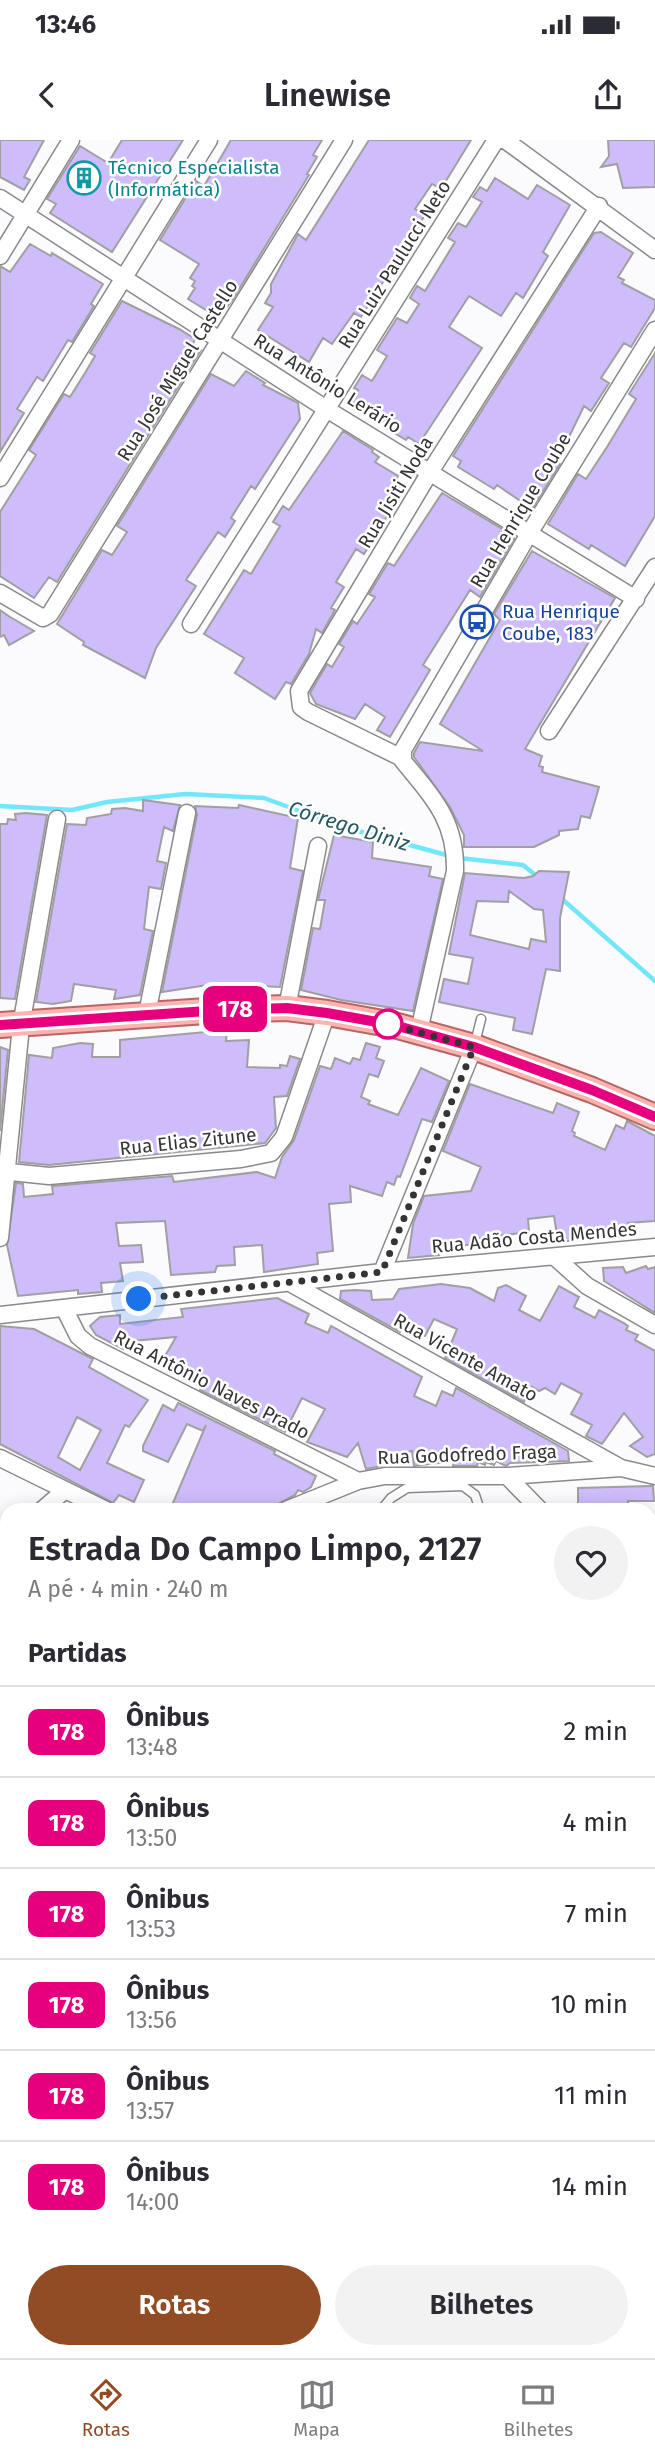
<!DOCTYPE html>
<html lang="pt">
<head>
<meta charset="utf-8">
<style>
  :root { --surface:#fff; --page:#f2f2f3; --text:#2b2b33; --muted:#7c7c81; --line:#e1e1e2; --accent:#924c24 }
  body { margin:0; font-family:"Fira Sans",sans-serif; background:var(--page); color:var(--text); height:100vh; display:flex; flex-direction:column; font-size:26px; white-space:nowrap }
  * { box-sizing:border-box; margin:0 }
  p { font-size:23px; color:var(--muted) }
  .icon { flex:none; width:38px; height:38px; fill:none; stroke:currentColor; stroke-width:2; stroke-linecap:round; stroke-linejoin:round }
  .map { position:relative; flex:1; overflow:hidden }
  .panel { position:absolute; left:0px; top:1363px; width:656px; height:856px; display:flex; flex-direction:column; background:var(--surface); border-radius:21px 21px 0 0; box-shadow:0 4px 18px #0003 }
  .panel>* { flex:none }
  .badge { padding:0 14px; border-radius:10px; font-size:24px; line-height:46px }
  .you { position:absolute; width:35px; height:35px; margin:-18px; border:5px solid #fff; border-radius:50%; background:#1a73e8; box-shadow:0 0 0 10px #1a73e833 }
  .map>.badge { position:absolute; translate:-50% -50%; box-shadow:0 0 0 4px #fff }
  h2 { padding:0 28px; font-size:26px; line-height:63px }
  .round { display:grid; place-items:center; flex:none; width:74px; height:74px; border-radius:37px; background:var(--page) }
  .head { display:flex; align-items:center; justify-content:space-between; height:119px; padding:0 28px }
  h1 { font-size:33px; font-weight:600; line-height:52px }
  .primary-button { display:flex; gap:14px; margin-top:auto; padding:14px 28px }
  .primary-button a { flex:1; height:80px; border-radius:42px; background:var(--accent); color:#fff; font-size:28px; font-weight:600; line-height:80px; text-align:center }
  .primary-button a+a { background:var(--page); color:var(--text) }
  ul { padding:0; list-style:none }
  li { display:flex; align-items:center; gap:21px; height:91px; padding:0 28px; border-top:2px solid var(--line) }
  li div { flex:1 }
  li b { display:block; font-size:26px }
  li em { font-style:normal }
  li .badge { min-width:77px; font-weight:700; text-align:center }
  .status { display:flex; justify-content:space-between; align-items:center; height:49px; padding:0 35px; background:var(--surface); direction:ltr }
  .status svg { height:19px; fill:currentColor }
  header { display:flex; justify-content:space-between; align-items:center; height:91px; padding:0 28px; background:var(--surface); font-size:32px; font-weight:600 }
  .tab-bar { display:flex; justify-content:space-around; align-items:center; height:98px; border-top:2px solid var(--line); background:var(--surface); font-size:19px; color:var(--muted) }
  .tab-bar a { display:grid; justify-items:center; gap:4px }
  .tab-bar .selected { color:var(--accent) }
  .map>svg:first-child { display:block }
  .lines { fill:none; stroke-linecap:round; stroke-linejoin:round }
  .stream { stroke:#72e7fb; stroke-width:4.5 }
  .building { fill:#cfbcfa; stroke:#a09fa2; stroke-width:2; fill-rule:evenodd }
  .service-casing { stroke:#8a898c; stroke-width:11 }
  .minor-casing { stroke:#8a898c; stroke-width:19 }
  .tertiary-casing { stroke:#8a898c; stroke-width:23 }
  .primary-casing { stroke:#b76663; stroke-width:28 }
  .service { stroke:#fff; stroke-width:8 }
  .minor { stroke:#fff; stroke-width:16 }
  .tertiary { stroke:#fff; stroke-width:19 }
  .primary { stroke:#feb3b0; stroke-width:24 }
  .line-casing { stroke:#fff; stroke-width:16 }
  .line { stroke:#e6007e; stroke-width:10 }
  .walk { stroke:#343435; stroke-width:7; stroke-dasharray:0 12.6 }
  .stop-dot { fill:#fff; stroke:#e6007e; stroke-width:3.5 }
  .labels { text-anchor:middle; stroke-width:5; stroke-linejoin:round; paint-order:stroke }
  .culture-label { font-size:19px; fill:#0d838f; stroke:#fff; text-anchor:start }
  .street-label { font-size:19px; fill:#343435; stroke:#fff }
  .transit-label { font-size:19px; fill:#164399; stroke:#fff; text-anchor:start }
  .water-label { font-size:21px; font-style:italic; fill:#265962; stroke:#fff }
</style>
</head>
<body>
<div class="status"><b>13:46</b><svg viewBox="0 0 49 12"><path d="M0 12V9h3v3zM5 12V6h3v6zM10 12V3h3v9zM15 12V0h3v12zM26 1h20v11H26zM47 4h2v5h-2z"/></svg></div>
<header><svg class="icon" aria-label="back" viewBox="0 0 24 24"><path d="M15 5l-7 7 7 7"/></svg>Linewise<svg class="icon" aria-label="share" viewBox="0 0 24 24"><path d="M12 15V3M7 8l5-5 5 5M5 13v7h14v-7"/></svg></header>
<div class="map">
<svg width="655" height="2218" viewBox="0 0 655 2218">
  <rect width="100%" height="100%" fill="#fbfafd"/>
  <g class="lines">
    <path class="stream" d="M0,666L72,670L107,662L185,654L264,658L340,686L450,716
      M459,718L523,725L539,738
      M561,758L655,841"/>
  </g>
  <path class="building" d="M0,0H44L24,37L30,40L24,50L0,37Z
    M122,0H183L112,112L50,73L56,64L47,59L80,6L108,23Z
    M231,0H322L313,15L317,17L307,34L309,35L233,159L227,167L216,161L209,172L188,159L195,148L192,146L195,141L190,138L199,124L160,100L196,41L204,46Z
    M369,0H471L441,49L432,44L415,69L425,75L361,177L354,173L332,204L323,198L309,222L258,190L273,167L265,163L271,153V144L298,94L306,100Z
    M608,0H655V47L623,48L617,24L601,27L609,16Z
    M495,38L528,59L537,45L570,65L543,112L548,116L523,158L516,153L501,176L469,156L449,187L482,208L419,304L408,297L406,300L386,288L388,284L352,261L358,250L354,248L362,235L372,241L387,216L377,210L397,178L407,183L419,164L410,158L417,146L425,151L455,102L448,98L458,83L466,87L482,62L473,57L480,47L487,51Z
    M601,92L633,113L618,137L624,140L622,143L655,160V168L631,207L624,203L601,238L609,243L591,271L584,266L569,297L564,294L550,316L560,324L532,369L497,345L494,349L458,327L461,321L453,316L594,93Z
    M30,104L51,116L52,113L103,144L91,164L94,166L72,202L68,200L43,241L37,237L17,269L24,273L0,312V126L10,132Z
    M122,161L179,189L195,199L193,204L201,210L57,442L49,437L34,458L0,436V372L36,315L29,310L64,254L70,257L85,233L95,216L90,213Z
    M655,213V376L625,426L591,405L589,409L548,384L578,334L586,339L607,307L636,259L629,254Z
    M246,231L265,243L263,245L298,263L300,279L255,349L251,346L231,378L235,381L225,397L218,392L186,440L196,446L156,508L145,538L83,505L84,502L57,484L102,410L112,415L127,392L117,386L211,234L234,246Z
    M343,291L373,310L372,312L379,317L375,322L398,336L394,344L403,350L364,414L356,409L336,442L344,447L331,468L335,470L322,493L316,489L309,514L291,544L286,542L275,559L235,533L244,518L204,494L244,430L251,434L280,386L273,382L283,366L289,370Z
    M442,353L514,396V399L480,457L470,450L423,525L430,530L390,597L377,590L385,577L365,564L355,579L316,564L310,553L327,524L332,527L344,507L339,504L353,481L357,484L375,457L369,454L388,423L394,426Z
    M532,411L615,458L525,609L542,616L539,626L543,627L542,632L599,647L590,678L581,676L578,689L559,691V695L534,707H464V695L450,667L414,617V613L420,602L483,611L440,584L500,480L494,474Z
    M0,470L10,477L34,491L9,505L4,495L0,497Z
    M143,660L180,665L173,691L164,687L157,721L166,723L161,749L149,747L144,789L153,791L140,855L114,859L116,850L74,844L71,861L53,864L36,862L67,684L86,685L87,678L111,674L112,669L125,668L143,671Z
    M239,665L298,678L290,728L303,731L280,847L214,844L162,852L197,675L195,666L238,668Z
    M26,673L47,675L15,859L0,858V684H7L8,679L16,680L15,674Z
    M334,695L373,702L372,718L431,727L429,736L443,739L413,871L341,860L301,850L313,788L320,789L325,760H318Z
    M539,731L569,732L560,778V831L546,829L532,894L513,890L515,878L439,862L444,839L468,844L473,818L449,814L465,733L524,738L533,736ZM509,751L534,769L543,770L546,802L531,799L529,809L470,795L477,761L508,762Z
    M227,890L226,901L249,900L247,927L280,928V925L287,926L290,916L300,919L287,956L274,957L276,988L265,1003L49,1025L19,1022L29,915L52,918L53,908L80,903L93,904L92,917H120V900Z
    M366,903L380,907L376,918L384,921L378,937L369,934L361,957L370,961L368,964L398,975L421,928L449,941L432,982L422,979L400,1037L397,1036L394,1045L387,1042L382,1056L350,1046L351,1062L329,1064L333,1111L317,1113L318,1124L264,1132L262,1105L234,1107L235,1125L217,1126L215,1132L171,1135L165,1081L116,1083L119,1106L141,1105L143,1122L120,1123L123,1141L101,1143L102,1152L78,1154V1150L18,1156L7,1105L16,1043L23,1044L24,1057L53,1054L52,1046L172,1036L174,1042L257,1032L275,1038L282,1017L294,1000L320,926L331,929L335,918L350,924L353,918L360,920Z
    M0,907L8,910L0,991Z
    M470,944L553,973L557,963L579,972L572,991L575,993L574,996L605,1010L616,985L624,989L627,981L655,996V1081L628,1083L629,1095L558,1102L554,1076L528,1079L529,1092L473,1099L474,1104L438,1109L439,1115L408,1118L413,1084L424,1056L471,1051L481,1027L443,1011Z
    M646,1126L648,1129L655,1127V1173L604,1141L603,1128L623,1127L626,1133Z
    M441,1144L470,1148L494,1161L498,1148L506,1145L526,1156L519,1170L540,1181L559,1146L579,1157L574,1167L595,1178L599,1170L624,1183L628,1186L626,1190L638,1195L635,1200L655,1211V1314L647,1317L630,1306L643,1297L624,1273L602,1304L586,1296L592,1285L571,1274L582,1254L561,1243L555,1254L545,1248L539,1251L532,1247L524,1262L445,1218L457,1189L434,1179L425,1196L403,1186L400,1192L340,1159L341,1151L355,1150L371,1151L372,1160L393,1159L399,1149Z
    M277,1158L309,1174L305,1183L328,1193L331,1186L422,1237L414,1256L436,1266L442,1251L453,1256L456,1248L568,1311L569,1321L510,1323L506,1326L496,1321L494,1325L486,1322L485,1325L478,1322L477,1326H453L454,1321L414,1326L412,1311L380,1318L382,1326L366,1329L358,1303L347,1317L307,1302L325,1269L302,1258L285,1292L200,1250L206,1238L165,1216L176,1197L122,1202L123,1209L96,1195L90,1186L100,1177L120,1175V1184L183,1177L181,1169Z
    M0,1186L34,1189L93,1219L89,1227L148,1260L129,1287L125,1285L107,1323L144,1340L134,1362L119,1355L113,1363L0,1304ZM77,1277L101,1290L80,1330L58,1317Z
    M178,1263L275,1311L274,1314L316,1336L311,1347L303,1352L298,1350L295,1355L267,1370H170L206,1285L203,1291L187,1284L168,1322L143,1311V1306L163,1265L174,1271Z
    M650,1346H653L654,1361H628V1370H578V1348Z"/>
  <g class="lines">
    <defs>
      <path id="service" d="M475,903L481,879
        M381,1370L391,1358L407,1348L463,1346L475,1355L480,1370
        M649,1891L655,1894"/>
      <path id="minor" d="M505,0L655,110
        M0,58L328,270L636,459
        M0,116L71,0
        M0,338L209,0
        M0,453L43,478L50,474L344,0
        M191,484L496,0
        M549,591L655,427
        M402,618L308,572L301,567L299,551L430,332L599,66
        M287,868L318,706
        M147,874L187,673
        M419,891L455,731C456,681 434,659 403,621V610L530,392L655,190
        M0,1031L49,1036L241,1019L271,1013L284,997L327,873
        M0,1098L21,886L57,679
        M556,1118L587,1146L655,1185
        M382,1132L474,907
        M290,1143L621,1328
        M64,1168L78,1196L90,1206L358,1341
        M0,1175L382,1132L655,1107
        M0,1318L106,1370
        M507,1336L540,1370
        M42,1370L64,1351
        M286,1370L358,1341L385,1336H507L621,1328L655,1336
        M0,1406L7,1399
        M649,1793L655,1799
        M147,2212L150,2218
        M313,2212L316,2218
        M464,2212L471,2218"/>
      <path id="tertiary" d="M649,1843L655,1831
        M0,2094L7,2089"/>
      <path id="primary" d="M0,885L221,870L287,868L327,873L394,885L474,907L592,950L655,977"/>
    </defs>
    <use href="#service" class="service-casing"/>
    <use href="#minor" class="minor-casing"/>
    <use href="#tertiary" class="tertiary-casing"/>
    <use href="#primary" class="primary-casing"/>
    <use href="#service" class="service"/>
    <use href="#minor" class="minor"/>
    <use href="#tertiary" class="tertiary"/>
    <use href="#primary" class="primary"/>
  </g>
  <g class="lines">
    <defs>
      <path id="line" d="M0,885L222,870L287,868L327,873L394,885L474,907L592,950L655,977"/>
    </defs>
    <use href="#line" class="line-casing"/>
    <use href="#line" class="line"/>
    <path class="walk" d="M139,1159L382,1132L474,907L388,884"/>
  </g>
  <defs>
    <symbol id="building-ring" viewBox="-11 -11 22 22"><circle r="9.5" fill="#fff" stroke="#0f9aa8" stroke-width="1.5"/><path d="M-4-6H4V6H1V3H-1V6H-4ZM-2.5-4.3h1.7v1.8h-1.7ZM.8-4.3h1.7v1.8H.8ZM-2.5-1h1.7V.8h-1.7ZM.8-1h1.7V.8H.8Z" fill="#0f9aa8"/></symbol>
    <symbol id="bus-ring" viewBox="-11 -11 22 22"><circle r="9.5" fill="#fff" stroke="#1a4fb4" stroke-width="1.5"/><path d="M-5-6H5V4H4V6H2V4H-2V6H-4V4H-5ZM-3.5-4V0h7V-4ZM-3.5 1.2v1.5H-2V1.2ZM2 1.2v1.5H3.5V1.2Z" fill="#1a4fb4"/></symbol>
  </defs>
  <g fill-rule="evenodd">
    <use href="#building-ring" x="65" y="19" width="38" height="38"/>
    <use href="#bus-ring" x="458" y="463" width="38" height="38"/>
  </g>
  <circle class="stop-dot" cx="388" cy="884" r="14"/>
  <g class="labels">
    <g class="culture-label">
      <text x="108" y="34">Técnico Especialista<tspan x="108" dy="22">(Informática)</tspan></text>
    </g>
    <g class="street-label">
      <text transform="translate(394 124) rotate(-58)" y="7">Rua Luiz Paulucci Neto</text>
      <text transform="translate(177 230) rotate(-58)" y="7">Rua José Miguel Castello</text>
      <text transform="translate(328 243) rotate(32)" y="7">Rua Antônio Lerário</text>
      <text transform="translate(395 352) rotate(-59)" y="7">Rua Jisiti Noda</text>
      <text transform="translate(520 370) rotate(-59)" y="7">Rua Henrique Coube</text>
      <text transform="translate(188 1001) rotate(-6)" y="7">Rua Elias Zitune</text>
      <text transform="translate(534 1097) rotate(-5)" y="7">Rua Adão Costa Mendes</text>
      <text transform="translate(466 1217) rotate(29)" y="7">Rua Vicente Amato</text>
      <text transform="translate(212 1244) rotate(27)" y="7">Rua Antônio Naves Prado</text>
      <text transform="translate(467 1314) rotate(-2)" y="7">Rua Godofredo Fraga</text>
    </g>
    <g class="transit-label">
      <text x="502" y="478">Rua Henrique<tspan x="502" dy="22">Coube, 183</tspan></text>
    </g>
    <g class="water-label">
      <text transform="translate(349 686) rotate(17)" y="7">Córrego Diniz</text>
    </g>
  </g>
</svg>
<div class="you" style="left:139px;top:1159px"></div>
<b class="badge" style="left:235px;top:869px;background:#e6007e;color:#fff">178</b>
<section class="panel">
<div class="head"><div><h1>Estrada Do Campo Limpo, 2127</h1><p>A pé · 4 min · 240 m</p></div><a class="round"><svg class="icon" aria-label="heart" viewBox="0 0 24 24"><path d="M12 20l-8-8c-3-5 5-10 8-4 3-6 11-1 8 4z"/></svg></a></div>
<h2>Partidas</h2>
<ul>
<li><span class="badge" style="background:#e6007e;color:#fff">178</span><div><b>Ônibus</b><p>13:48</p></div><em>2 min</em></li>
<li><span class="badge" style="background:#e6007e;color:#fff">178</span><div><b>Ônibus</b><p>13:50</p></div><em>4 min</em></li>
<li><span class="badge" style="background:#e6007e;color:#fff">178</span><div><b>Ônibus</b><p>13:53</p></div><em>7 min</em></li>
<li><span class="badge" style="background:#e6007e;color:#fff">178</span><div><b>Ônibus</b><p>13:56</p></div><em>10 min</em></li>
<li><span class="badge" style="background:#e6007e;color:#fff">178</span><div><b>Ônibus</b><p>13:57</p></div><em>11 min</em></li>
<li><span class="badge" style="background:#e6007e;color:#fff">178</span><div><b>Ônibus</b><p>14:00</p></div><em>14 min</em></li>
</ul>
<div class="primary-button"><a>Rotas</a><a>Bilhetes</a></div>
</section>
</div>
<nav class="tab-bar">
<a class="selected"><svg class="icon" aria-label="directions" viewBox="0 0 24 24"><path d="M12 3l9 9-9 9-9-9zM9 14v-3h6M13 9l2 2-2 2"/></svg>Rotas</a>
<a><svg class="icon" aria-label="map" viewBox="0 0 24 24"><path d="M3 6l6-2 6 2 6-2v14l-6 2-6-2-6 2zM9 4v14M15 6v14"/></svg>Mapa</a>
<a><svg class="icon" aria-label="tickets" viewBox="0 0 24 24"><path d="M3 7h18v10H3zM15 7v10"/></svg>Bilhetes</a>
</nav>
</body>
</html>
